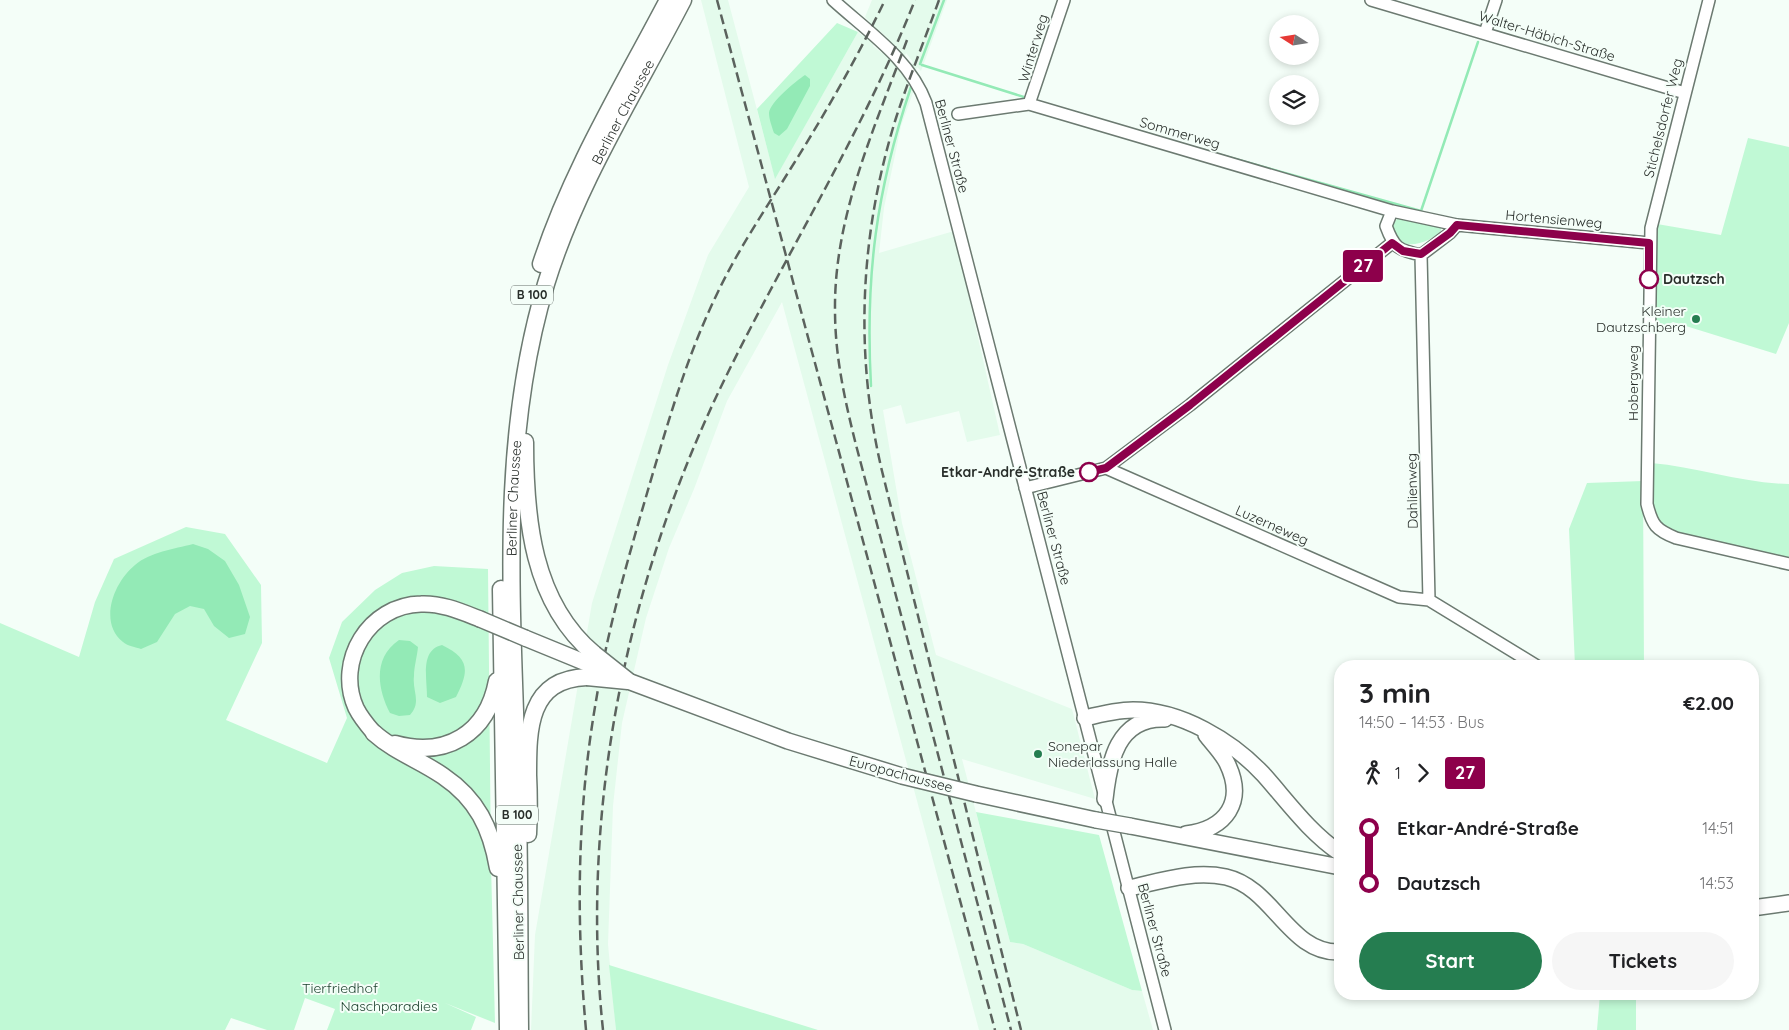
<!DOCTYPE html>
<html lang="en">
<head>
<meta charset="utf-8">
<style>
  :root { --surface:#fff; --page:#f6f6f6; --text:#202124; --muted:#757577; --accent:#257d50 }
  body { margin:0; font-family:Quicksand,sans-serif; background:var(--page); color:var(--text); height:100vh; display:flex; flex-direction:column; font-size:19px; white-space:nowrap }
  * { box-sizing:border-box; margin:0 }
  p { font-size:16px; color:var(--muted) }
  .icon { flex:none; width:28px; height:28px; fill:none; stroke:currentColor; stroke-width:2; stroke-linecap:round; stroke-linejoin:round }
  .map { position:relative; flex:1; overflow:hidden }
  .panel { position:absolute; left:1334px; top:660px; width:425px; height:340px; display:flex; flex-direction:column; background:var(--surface); border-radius:20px; box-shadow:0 2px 8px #0003 }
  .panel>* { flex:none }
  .badge { padding:0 10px; border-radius:4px; font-size:18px; line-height:32px }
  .needle { width:32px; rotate:282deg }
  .buttons { position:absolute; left:1269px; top:15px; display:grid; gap:10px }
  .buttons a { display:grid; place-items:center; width:50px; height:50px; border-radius:50%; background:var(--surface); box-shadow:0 2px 8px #0003; font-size:25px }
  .map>.badge { position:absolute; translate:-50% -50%; box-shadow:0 0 0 2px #fff }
  .legs { display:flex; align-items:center; gap:8px; height:55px; padding:0 25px; font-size:16px }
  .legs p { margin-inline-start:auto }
  .overview { display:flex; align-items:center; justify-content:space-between; height:85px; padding:0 25px }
  h1 { font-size:28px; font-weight:700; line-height:38px }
  .cta { display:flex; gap:10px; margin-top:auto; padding:10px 25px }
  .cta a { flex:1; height:58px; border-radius:30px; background:var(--accent); color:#fff; font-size:20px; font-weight:700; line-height:58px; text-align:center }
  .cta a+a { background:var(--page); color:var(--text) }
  ul { padding:0 25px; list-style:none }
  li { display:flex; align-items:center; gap:18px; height:55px; font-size:19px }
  li i { display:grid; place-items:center; width:8px; height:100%; margin:0 6px; background:currentColor }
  li i::after { content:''; width:12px; height:12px; margin:-6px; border:4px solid; border-radius:50%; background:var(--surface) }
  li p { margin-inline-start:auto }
  li:first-child i { background:linear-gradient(#0000 50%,currentColor 0) }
  li:last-child i { background:linear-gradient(currentColor 50%,#0000 0) }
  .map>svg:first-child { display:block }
  .built { fill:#e4fbec; fill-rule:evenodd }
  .green { fill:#c0f9d5 }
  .water { fill:#93eab6 }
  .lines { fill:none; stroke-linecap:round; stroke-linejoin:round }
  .stream { stroke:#93eab6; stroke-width:2.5 }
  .minor-casing { stroke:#6c7a71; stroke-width:14 }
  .major-casing { stroke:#6c7a71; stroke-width:18 }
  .highway-casing { stroke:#6c7a71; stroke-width:19 }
  .minor { stroke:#fff; stroke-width:11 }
  .major { stroke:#fff; stroke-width:15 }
  .highway { stroke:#fff; stroke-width:16 }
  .rail { stroke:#5b625d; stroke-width:2.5; stroke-dasharray:10 5; stroke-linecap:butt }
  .major-bridge-casing { stroke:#6c7a71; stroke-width:18; stroke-linecap:butt }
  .highway-bridge-casing { stroke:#6c7a71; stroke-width:19; stroke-linecap:butt }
  .major-bridge { stroke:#fff; stroke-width:15 }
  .highway-bridge { stroke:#fff; stroke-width:16 }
  .line-1-casing { stroke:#fff; stroke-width:11 }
  .line-1 { stroke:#8d004b; stroke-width:8 }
  .stop-1-dot { fill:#fff; stroke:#8d004b; stroke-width:2.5 }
  .poi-dot { fill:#257d50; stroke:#f4fef8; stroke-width:2 }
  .labels { text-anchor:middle; stroke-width:4; stroke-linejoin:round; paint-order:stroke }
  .shield { fill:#f4fef8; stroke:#656c68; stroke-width:1 }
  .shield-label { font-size:12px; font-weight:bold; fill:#282e2a }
  .street-label { font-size:14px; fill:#282e2a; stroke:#f4fef8 }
  .stop-label { font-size:14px; font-weight:bold; fill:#282e2a; stroke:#f4fef8; text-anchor:start }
  .poi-label { font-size:14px; fill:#282e2a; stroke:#f4fef8; text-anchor:end }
  .park-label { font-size:14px; fill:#173c28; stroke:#f4fef8 }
</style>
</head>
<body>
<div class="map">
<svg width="1789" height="1030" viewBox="0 0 1789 1030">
  <rect width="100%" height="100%" fill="#f4fef8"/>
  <path class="built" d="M701,0H728L775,178L858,32L863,36L870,22L865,17L872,0H947L921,71L917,67L911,85L914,90L901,126L884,208L879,253L954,231L1000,435L967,442L959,411L906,424L901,405L883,410L902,523L936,655L1072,709L1095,799L962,759L1010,942L1023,944L1132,990L1142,991L1153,1030H979L782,302L727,401L694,489L669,548L646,618L622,723L613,806L608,944L616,1030H531L535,935L592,603L668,365L708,255L749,187ZM880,31L888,38L882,53L873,46ZM906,53L913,62L906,79L900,72Z"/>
  <path class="green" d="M837,23L858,32L775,179L757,109Z
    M1748,138L1789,147V323L1776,354L1673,322L1653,332L1657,224L1721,235Z
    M1402,218L1441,227V231C1433,241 1406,251 1396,238C1393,236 1392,230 1391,227L1397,219Z
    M1651,463C1698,467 1741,483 1789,484V560L1681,536C1645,520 1652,497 1651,463Z
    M1643,481L1644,666H1575L1569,529L1587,483Z
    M186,527L225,534L261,585L262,643L226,720L327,763L347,718L329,658L342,622L375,590L402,573L434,566L488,569L491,864L495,1023L445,1003L476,1017L471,1030H327L335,1009L305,998L294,1030H267L231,1018L225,1030H0V623L79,657L95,602L114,559Z
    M976,812L1099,835L1142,991L1132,990L1023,944L1010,942Z
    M609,965L818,1030H616Z
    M1600,994H1636V1030H1597Z"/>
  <path class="water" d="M805,75L810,79V86L787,129L779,136L774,133C772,127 769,119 769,113C770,102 796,81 805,75Z
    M193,544L208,549L225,561L239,585L250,617L245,634L229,638L214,626L204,609L190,606L175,614L157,642L141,649C136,647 127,646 123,642C98,622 114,582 135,565C150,552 174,549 193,544Z
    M399,640L410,641L418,647C417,657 414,667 414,676C412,691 422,702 410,715L399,716L390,713C377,688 373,658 399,640Z
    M442,645C469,658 470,670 456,697L440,703L427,697C427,678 420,650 442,645Z"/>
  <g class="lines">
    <path class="stream" d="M920,64L944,0
      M922,65L1027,98
      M1214,153L1421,211L1478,42
      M871,386C865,277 876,191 911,87"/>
    <defs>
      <path id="minor" d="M833,0C867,31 910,59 926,103L1165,1030
        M1371,0L1685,93
        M1709,0L1651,228L1647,504C1652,525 1656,530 1676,538L1789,564
        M1485,33L1496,0
        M1029,104L1064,0
        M958,114L1029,104L1392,211
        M1457,225L1450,233L1421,255C1398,250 1394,248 1386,226L1392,211L1457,225L1649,243
        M1421,255L1429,600L1537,666
        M1106,468L1399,597L1429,600
        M1025,488L1106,468L1190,405L1392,243"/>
      <path id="major" d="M525,638L591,665
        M628,681L788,741L902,776
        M1085,718C1101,714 1117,710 1133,710C1181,710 1232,741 1263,774C1288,802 1309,832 1340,853
        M374,733C367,725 361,718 356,708C335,661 369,605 421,604C442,603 462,612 480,619
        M976,794L1096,820
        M1105,799C1109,762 1117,717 1165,719
        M1130,826L1340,867
        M1186,834C1226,829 1246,802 1227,763C1222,753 1213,744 1206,735
        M1129,888C1161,881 1193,870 1226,877C1274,888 1289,954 1340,952
        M1752,908L1789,903"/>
      <g id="highway">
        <path d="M541,264C571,171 623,86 668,0"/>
        <path d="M525,442C525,518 532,602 594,654"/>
        <path d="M501,589L508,1030"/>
        <path d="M374,733C395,752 420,760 443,776C477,799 491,828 498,868"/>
        <path d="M395,744C446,758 487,734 497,681"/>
        <path d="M528,834C529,814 529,795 528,775C528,729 528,679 587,677"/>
        <path id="s1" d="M520,1030C519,934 520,837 516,741C511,588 501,433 546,284C577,183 635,93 683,0"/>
      </g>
    </defs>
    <use href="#minor" class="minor-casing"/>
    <use href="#major" class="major-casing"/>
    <use href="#highway" class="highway-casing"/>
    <use href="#minor" class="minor"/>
    <use href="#major" class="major"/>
    <use href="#highway" class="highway"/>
    <path class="rail" d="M717,0L995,1030
      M939,0C925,39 909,78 896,118C860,233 854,353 882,471L1021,1030
      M907,40C875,127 834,216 835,310C835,357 845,401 856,445L1011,1030
      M586,1030C576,920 577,810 596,701C608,627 629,555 650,483C669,419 687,356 716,296C737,251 765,210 791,168C825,114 857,58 885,0
      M603,1030C580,814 625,589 718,393C781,261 861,137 915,0"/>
    <defs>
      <path id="major-bridge" d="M480,619L525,638
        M591,665L618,676
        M902,776L976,794
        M1096,820L1130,826"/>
      <path id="highway-bridge" d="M594,654L628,681
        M587,677L628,681"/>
    </defs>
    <use href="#major-bridge" class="major-bridge-casing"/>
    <use href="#highway-bridge" class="highway-bridge-casing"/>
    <use href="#major-bridge" class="major-bridge"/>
    <use href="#highway-bridge" class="highway-bridge"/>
  </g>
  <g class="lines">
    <defs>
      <path id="line-1" d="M1089,472L1106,468L1190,405L1392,243L1403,251L1421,254L1450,233L1457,225L1649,243V279"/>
    </defs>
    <use href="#line-1" class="line-1-casing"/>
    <use href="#line-1" class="line-1"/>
  </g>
  <g class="stop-1-dot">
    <circle cx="1649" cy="279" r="9"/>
    <circle cx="1089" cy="472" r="9"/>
  </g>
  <g class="poi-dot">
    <circle cx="1696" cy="319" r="5"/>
    <circle cx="1038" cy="754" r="5"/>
  </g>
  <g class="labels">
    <g class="shield">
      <rect x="511" y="285.5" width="42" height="19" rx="4"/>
      <rect x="496" y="805.5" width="42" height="19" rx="4"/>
    </g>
    <g class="shield-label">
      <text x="532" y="299">B 100</text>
      <text x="517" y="819">B 100</text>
    </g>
    <g class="street-label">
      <text transform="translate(1547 36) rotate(17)" y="5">Walter-Häbich-Straße</text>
      <text transform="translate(1033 48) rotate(-73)" y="5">Winterweg</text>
      <text dy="5" stroke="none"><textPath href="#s1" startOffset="938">Berliner Chaussee</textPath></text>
      <text transform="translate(1663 118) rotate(-76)" y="5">Stichelsdorfer Weg</text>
      <text transform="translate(1180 133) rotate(16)" y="5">Sommerweg</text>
      <text transform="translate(952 146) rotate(75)" y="5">Berliner Straße</text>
      <text transform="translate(1554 219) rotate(5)" y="5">Hortensienweg</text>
      <text transform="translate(1633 383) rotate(-90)" y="5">Hobergweg</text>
      <text transform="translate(1412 491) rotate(-91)" y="5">Dahlienweg</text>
      <text dy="5" stroke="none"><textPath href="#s1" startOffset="532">Berliner Chaussee</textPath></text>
      <text transform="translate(1272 525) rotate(24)" y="5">Luzerneweg</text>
      <text transform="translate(1054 538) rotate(75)" y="5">Berliner Straße</text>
      <text transform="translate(901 774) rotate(15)" y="5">Europachaussee</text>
      <text transform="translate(518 902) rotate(-91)" y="5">Berliner Chaussee</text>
      <text transform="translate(1155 930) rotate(75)" y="5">Berliner Straße</text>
    </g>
    <g class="stop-label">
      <text x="1663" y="284">Dautzsch</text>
      <text x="1075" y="477" text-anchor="end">Etkar-André-Straße</text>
    </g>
    <g class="poi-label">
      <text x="1686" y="316">Kleiner<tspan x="1686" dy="16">Dautzschberg</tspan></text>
      <text x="1048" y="751" text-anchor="start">Sonepar<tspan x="1048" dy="16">Niederlassung Halle</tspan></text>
    </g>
    <g class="park-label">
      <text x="340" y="993">Tierfriedhof</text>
      <text x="389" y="1011">Naschparadies</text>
    </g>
  </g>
</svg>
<div class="buttons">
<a><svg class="needle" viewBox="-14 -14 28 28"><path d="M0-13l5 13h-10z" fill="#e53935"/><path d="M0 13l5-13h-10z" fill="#757577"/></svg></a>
<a><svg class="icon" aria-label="layers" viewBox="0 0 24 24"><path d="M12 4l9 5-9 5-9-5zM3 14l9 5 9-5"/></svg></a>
</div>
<b class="badge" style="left:1363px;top:266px;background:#8d004b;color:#fff">27</b>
<section class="panel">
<div class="overview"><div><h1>3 min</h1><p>14:50 – 14:53 · Bus</p></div><b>€2.00</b></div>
<div class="legs"><svg class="icon" aria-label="walk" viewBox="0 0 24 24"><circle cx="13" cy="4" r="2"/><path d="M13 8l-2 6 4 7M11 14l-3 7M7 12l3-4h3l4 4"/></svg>1<svg class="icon" aria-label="forward" viewBox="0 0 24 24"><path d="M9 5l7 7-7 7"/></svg><b class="badge" style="background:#8d004b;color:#fff">27</b></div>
<ul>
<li><i style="color:#8d004b"></i><b>Etkar-André-Straße</b><p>14:51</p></li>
<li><i style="color:#8d004b"></i><b>Dautzsch</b><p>14:53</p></li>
</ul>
<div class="cta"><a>Start</a><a>Tickets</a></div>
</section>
</div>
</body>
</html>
